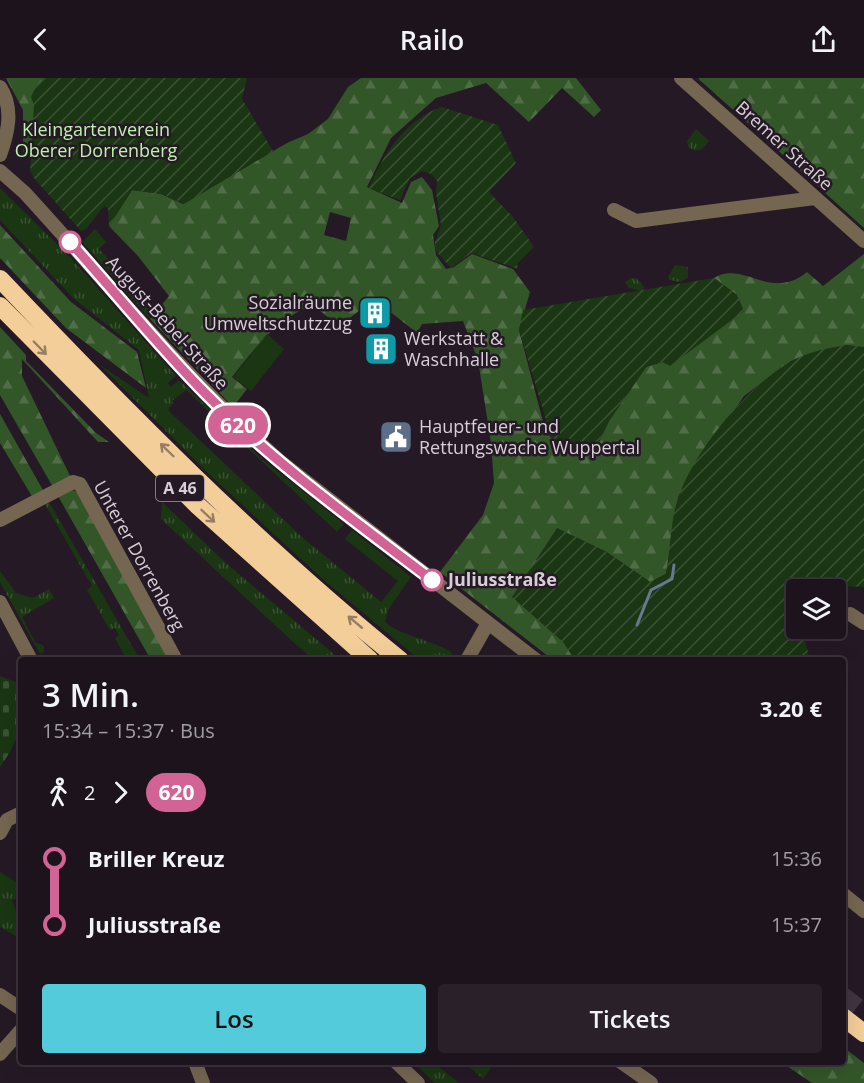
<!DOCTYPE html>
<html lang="de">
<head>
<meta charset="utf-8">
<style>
  :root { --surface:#1c131c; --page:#292029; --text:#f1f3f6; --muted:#a09ea3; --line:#3a323b; --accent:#53cbda }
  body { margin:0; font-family:"Open Sans",sans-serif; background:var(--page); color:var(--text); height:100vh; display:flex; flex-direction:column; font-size:22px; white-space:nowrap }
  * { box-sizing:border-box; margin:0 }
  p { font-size:20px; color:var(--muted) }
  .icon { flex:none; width:33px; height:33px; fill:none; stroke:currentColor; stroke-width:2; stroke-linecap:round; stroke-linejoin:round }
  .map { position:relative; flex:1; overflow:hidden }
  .panel { position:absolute; left:18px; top:579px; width:828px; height:408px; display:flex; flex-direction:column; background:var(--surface); border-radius:6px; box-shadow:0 6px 24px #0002,0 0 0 2px var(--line) }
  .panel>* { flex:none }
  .badge { padding:0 12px; border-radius:20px; font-size:21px; line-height:39px }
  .tools { position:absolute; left:786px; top:501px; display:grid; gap:12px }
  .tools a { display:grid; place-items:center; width:60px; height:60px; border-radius:6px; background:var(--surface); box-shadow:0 6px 24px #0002,0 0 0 2px var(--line); font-size:30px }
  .map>.badge { position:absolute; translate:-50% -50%; box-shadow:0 0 0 3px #fff }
  .legs { display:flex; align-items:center; gap:9px; height:66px; padding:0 24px; font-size:20px }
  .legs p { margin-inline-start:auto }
  .head { display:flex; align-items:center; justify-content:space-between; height:102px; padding:0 24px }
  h1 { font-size:33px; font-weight:600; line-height:45px }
  .button { display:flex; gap:12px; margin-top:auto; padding:12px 24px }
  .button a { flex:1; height:69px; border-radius:6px; background:var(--accent); color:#111; font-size:24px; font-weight:600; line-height:69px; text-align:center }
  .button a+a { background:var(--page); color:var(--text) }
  ul { padding:0 24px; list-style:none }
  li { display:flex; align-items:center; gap:21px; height:66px; font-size:22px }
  li i { display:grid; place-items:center; width:9px; height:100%; margin:0 8px; background:currentColor }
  li i::after { content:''; width:15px; height:15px; margin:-8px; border:4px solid; border-radius:50%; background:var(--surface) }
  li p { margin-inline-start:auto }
  li:first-child i { background:linear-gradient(#0000 50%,currentColor 0) }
  li:last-child i { background:linear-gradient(currentColor 50%,#0000 0) }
  header { display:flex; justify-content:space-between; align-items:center; height:78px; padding:0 24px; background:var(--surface); font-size:27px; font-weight:600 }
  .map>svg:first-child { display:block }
  .grass { fill:url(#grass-tufts) }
  .forest { fill:url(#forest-firs); fill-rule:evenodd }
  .cemetery { fill:url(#cemetery-stones) }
  .garden { fill:url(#garden-furrows) }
  .pitch { fill:#1a3612 }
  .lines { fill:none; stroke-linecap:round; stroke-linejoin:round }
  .stream { stroke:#687698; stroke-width:3 }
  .highway-tunnel { stroke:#403440; stroke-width:18; stroke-dasharray:18 9; stroke-linecap:butt }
  .minor { stroke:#756651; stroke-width:14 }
  .highway { stroke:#f3ce98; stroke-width:18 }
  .oneway { stroke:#967d64 }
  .line-1-casing { stroke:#fff; stroke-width:14 }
  .line-1 { stroke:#d26395; stroke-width:9 }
  .stop-1-dot { fill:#fff; stroke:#d26395; stroke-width:3 }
  .labels { text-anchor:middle; stroke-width:5; stroke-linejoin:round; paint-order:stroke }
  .shield { fill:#251925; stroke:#a298a1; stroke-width:1.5 }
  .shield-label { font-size:16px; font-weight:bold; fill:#d7ced6 }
  .park-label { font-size:18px; fill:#bbf3ab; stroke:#251925 }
  .street-label { font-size:18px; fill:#d7ced6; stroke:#251925 }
  .poi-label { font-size:18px; fill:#d7ced6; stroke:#251925; text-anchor:start }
  .stop-label { font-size:18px; font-weight:bold; fill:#d7ced6; stroke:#251925; text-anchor:start }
</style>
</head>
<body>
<header><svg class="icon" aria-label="back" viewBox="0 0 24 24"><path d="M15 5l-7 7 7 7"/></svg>Railo<svg class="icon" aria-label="share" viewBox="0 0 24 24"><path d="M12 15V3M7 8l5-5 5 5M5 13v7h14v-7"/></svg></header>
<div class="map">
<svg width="864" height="1005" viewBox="0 0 864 1005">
  <defs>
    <pattern id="grass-tufts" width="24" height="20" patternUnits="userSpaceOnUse" patternTransform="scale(1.5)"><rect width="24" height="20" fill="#1a3612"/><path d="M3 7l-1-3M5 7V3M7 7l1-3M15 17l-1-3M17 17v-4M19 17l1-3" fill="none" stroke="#3b5234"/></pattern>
    <pattern id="forest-firs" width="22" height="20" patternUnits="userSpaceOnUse" patternTransform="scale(1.5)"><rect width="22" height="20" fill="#335629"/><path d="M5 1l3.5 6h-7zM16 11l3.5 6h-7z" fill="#506d47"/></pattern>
    <pattern id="cemetery-stones" width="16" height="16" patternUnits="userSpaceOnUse" patternTransform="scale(1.5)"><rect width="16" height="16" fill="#1a3612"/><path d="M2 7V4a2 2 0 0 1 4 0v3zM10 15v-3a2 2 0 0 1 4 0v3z" fill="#3b5234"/></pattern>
    <pattern id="garden-furrows" width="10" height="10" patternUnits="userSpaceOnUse" patternTransform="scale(1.5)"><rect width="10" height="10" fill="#1a3612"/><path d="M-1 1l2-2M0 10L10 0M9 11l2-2" fill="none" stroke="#3b5234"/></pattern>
  </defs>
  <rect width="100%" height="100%" fill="#251925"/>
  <path class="grass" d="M696,51L709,63L702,71L695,73L689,70L687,63Z
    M0,110L70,179L176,298L168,305L171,309L179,302L261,380L344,446L337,454L335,452L186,312L172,323L173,325L168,332L303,460L381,524L398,503L345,461L352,452L411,499L388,532L385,544C401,558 432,562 451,574L453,582H420L326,504L211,398L100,287L149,320L139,272L73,220L0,142Z
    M95,151L106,164L99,171L151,226H161L150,241L82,164Z
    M675,187L688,189V200L680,204L670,202L668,199Z
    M631,200H636L645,210L641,213L629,210L625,204Z
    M49,424L140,582H127L115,560L119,557L115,550L110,552L87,512L92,508L45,426Z
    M162,424L227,486L341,582H314L292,563L161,441Z
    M0,493L16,515L33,520L49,511L54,520L22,539L35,564L44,568V574L40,576L0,504Z
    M0,794L21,807V819L12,822L21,847V861L0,849Z
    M413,984H433L459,1005H435Z
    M464,984H495L483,1001Z"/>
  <path class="forest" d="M6,0H43L45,6L31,75L23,79V32Z
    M361,0H576L601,32L594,39L562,10L529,44L486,5L436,20L391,60L367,109L402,125L411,104L422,99L432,112L439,148L433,157L436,177L446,191L454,189L472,176L513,191L530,214L519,252L546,355L566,372L596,370L609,343L646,289L662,284L737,217L714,200C743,182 771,224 807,194L823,208L864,176V269L822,272L791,283L744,318L679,416L666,496L650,504L605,473L564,565L575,582H553L440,494L483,437L494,405L491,365L478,282L463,243L422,246L417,255L374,221L346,243C329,242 324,238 315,226C277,240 257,268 232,299L247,311L233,329L150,241L169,218L138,178L109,148L132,112L161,116L183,126L287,65L308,56L328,41L348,9ZM330,134L351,140L346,163L324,157Z
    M698,0H864V150L701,3Z
    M0,147L71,224L137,274L146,310L66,250L0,180Z
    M0,249L26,277V283L96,355L109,364H98L22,281V298L71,400L53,409L0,317Z
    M0,336L44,414L33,420L0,365Z
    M70,411L78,414L171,582H151L58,418Z
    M843,969L864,985V1005H812L781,984H843Z"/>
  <path class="cemetery" d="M0,598L21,606C21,644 23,657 0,689Z"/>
  <path class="garden" d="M44,0H247L242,21L273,73L184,126L162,116L132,112L109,148L108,130L104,128L86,151L81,153L33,99L30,92L34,27L31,19L36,8Z
    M442,29L498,47L516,85L489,114L513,139L534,169L517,186L518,191L471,175L451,190L435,172V164L441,147L436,115L437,103L431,96L422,93L410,100L400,122L369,110C382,77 407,40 442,29Z
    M714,200L737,217L744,233L670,288L662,284L646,289L609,343L596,370L566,372L546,355V342L519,252L523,232Z
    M847,267L864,269V509L793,506L796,526V550L802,551L810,582H575L564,565L512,519L557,450L605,473L650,504L666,496C671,470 670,439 680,415C697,370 748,308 790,284C807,274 828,270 847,267Z"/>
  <path class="pitch" d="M267,256L284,271L251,313L233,299Z"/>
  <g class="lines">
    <path class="stream" d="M637,547L651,512L672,501L674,487"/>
    <path class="highway-tunnel" d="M843,918L864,934"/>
    <path class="minor" d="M681,0L864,163
      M0,9C14,30 8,55 0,77
      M0,93L25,115C109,207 187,302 281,384L536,582
      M614,132L636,143L815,120
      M0,442L73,404L80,406L176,582
      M0,524L31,582
      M850,536L864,545
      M467,582L488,545
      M0,755L7,742L21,735
      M843,816L864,833
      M0,917L21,931
      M0,976L21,952
      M195,984L203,1005
      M396,984L418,1005
      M621,984L651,1005"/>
    <path class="highway" d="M0,201C126,334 257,466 400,582
      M0,228L197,427L370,582
      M843,939L864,955"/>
  </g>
  <defs><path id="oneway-shaft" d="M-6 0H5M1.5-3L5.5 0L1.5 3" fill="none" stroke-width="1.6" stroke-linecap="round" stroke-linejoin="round" transform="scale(1.5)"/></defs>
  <g class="oneway">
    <use href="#oneway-shaft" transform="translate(40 270) rotate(46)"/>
    <use href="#oneway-shaft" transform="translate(167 372) rotate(-136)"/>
    <use href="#oneway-shaft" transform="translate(208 438) rotate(43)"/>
    <use href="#oneway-shaft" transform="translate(355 544) rotate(-140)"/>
  </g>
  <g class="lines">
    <defs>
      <path id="line-1" d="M70,164C116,215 159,269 207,317C275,386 355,443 432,502"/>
    </defs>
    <use href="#line-1" class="line-1-casing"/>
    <use href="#line-1" class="line-1"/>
  </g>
  <defs>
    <symbol id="building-square" viewBox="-11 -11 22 22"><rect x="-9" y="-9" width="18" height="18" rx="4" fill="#0f9aa8" stroke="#251925"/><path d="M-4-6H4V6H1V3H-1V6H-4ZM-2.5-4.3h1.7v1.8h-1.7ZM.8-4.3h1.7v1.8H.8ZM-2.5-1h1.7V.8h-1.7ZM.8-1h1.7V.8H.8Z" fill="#fff"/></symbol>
    <symbol id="civic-square" viewBox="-11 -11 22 22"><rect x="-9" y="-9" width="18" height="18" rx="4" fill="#5c6f8a" stroke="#251925"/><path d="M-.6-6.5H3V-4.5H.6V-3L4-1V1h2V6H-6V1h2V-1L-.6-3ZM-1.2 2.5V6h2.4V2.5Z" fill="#fff"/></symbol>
  </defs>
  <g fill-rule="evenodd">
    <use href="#building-square" x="356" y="216" width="38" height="38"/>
    <use href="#building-square" x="362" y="252" width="38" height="38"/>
    <use href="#civic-square" x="377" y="340" width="38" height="38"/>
  </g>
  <g class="stop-1-dot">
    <circle cx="70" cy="164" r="10"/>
    <circle cx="432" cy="502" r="10"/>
  </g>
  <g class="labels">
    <rect class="shield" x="156" y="397" width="48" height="26" rx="4.5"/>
    <g class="shield-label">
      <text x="180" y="416">A 46</text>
    </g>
    <g class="park-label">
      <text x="96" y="58">Kleingartenverein<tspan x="96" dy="21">Oberer Dorrenberg</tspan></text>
    </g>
    <g class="street-label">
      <text transform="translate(784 68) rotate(42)" y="6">Bremer Straße</text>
      <text transform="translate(167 245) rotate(48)" y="6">August-Bebel-Straße</text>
      <text transform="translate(139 478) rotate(61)" y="6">Unterer Dorrenberg</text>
    </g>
    <g class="poi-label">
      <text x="352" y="231" text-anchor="end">Sozialräume<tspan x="352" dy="21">Umweltschutzzug</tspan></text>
      <text x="404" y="267">Werkstatt &amp;<tspan x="404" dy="21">Waschhalle</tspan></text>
      <text x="419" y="355">Hauptfeuer- und<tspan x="419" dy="21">Rettungswache Wuppertal</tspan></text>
    </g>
    <g class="stop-label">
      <text x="448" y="508">Juliusstraße</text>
    </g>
  </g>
</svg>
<div class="tools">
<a><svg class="icon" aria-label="layers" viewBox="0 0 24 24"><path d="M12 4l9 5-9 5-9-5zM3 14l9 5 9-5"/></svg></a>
</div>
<b class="badge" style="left:238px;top:347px;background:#d26395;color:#fff">620</b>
<section class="panel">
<div class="head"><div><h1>3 Min.</h1><p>15:34 – 15:37 · Bus</p></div><b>3.20 €</b></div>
<div class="legs"><svg class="icon" aria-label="walk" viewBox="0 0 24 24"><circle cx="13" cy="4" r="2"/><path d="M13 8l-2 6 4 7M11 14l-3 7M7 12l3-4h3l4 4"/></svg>2<svg class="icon" aria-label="forward" viewBox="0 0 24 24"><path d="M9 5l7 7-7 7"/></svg><b class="badge" style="background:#d26395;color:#fff">620</b></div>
<ul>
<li><i style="color:#d26395"></i><b>Briller Kreuz</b><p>15:36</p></li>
<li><i style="color:#d26395"></i><b>Juliusstraße</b><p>15:37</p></li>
</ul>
<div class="button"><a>Los</a><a>Tickets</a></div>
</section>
</div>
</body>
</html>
